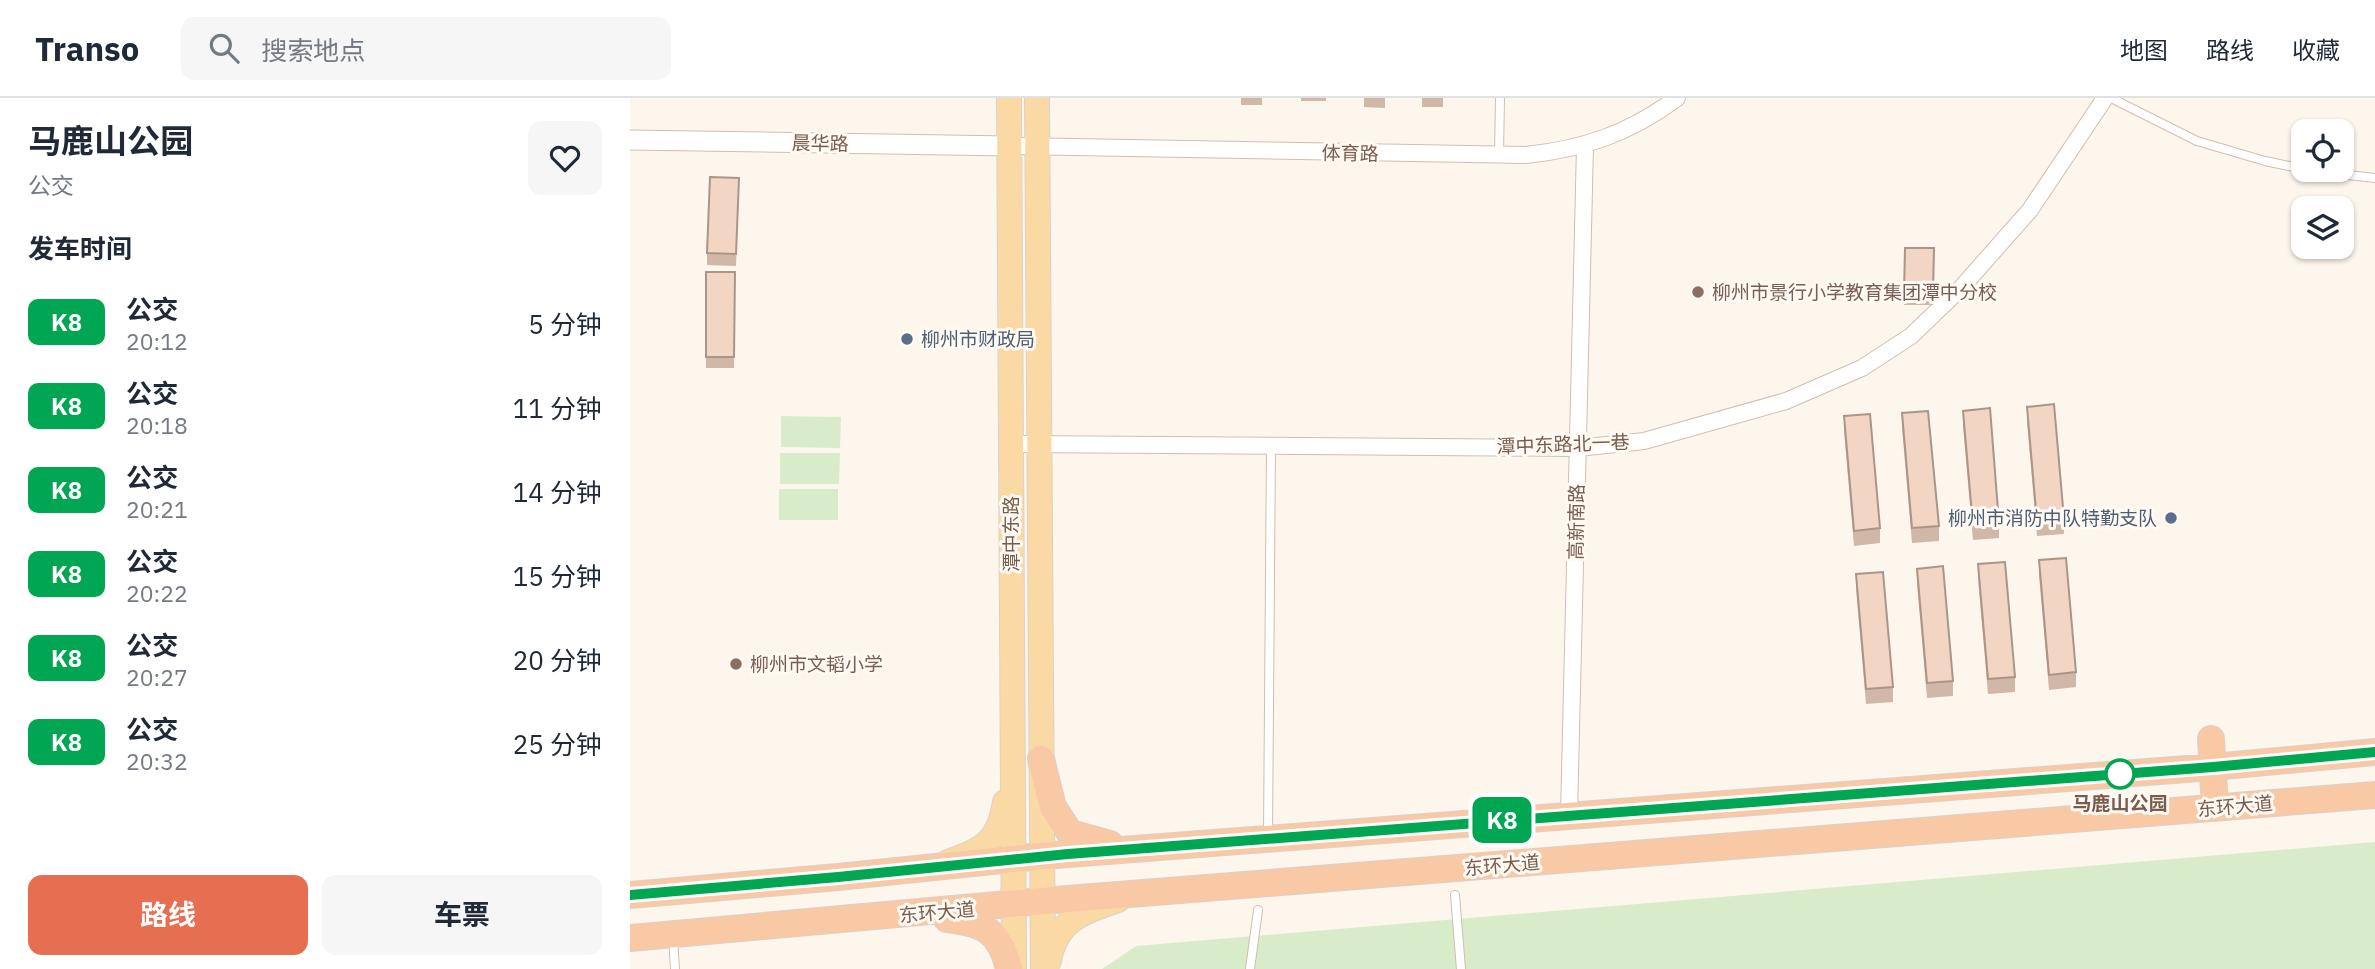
<!DOCTYPE html>
<html lang="zh">
<head>
<meta charset="utf-8">
<style>
  :root { --surface:#fff; --page:#f6f6f7; --text:#1f2937; --muted:#747a83; --line:#e0e1e3; --accent:#e76f51 }
  body { margin:0; font-family:"IBM Plex Sans","Noto Sans SC",sans-serif; background:var(--page); color:var(--text); height:100vh; display:flex; flex-direction:column; font-size:26px; white-space:nowrap }
  * { box-sizing:border-box; margin:0 }
  p { font-size:23px; color:var(--muted) }
  .icon { flex:none; width:38px; height:38px; fill:none; stroke:currentColor; stroke-width:2; stroke-linecap:round; stroke-linejoin:round }
  .map { position:relative; flex:1; overflow:hidden }
  .drawer { display:flex; flex-direction:column; background:var(--surface); width:630px }
  .drawer>* { flex:none }
  .badge { padding:0 14px; border-radius:10px; font-size:24px; line-height:46px }
  .buttons { position:absolute; left:1661px; top:21px; display:grid; gap:14px }
  .buttons a { display:grid; place-items:center; width:63px; height:63px; border-radius:14px; background:var(--surface); box-shadow:0 2px 5px #0004; font-size:35px }
  .map>.badge { position:absolute; translate:-50% -50%; box-shadow:0 0 0 4px #fff }
  h2 { padding:0 28px; font-size:26px; line-height:63px }
  .round { display:grid; place-items:center; flex:none; width:74px; height:74px; border-radius:14px; background:var(--page) }
  .headline { display:flex; align-items:center; justify-content:space-between; height:119px; padding:0 28px }
  h1 { font-size:33px; font-weight:700; line-height:52px }
  .cta { display:flex; gap:14px; margin-top:auto; padding:14px 28px }
  .cta a { flex:1; height:80px; border-radius:14px; background:var(--accent); color:#fff; font-size:28px; font-weight:700; line-height:80px; text-align:center }
  .cta a+a { background:var(--page); color:var(--text) }
  ul { padding:0; list-style:none }
  li { display:flex; align-items:center; gap:21px; height:84px; padding:0 28px }
  li div { flex:1 }
  li b { display:block; font-size:26px }
  li em { font-style:normal }
  li .badge { min-width:77px; font-weight:700; text-align:center }
  header { display:flex; align-items:center; gap:42px; box-sizing:border-box; height:98px; padding:0 35px; background:var(--surface); border-bottom:2px solid var(--line) }
  header strong { font-size:33px }
  nav { display:flex; gap:38px; margin-inline-start:auto; font-size:24px }
  .search { width:490px; height:63px; background:var(--page); display:flex; align-items:center; gap:18px; box-sizing:border-box; padding:0 24px; border-radius:14px; color:var(--muted); font-size:26px }
  main { display:flex; flex:1; min-height:0 }
  .map>svg:first-child { display:block }
  .green { fill:#d8ecc9 }
  .lines { fill:none; stroke-linecap:round; stroke-linejoin:round }
  .service-casing { stroke:#d1beb0; stroke-width:10 }
  .minor-casing { stroke:#d1beb0; stroke-width:18 }
  .tertiary-casing { stroke:#d1beb0; stroke-width:21 }
  .primary-casing { stroke:#dad1cd; stroke-width:26 }
  .trunk-casing { stroke:#dad1cd; stroke-width:28 }
  .service { stroke:#fff; stroke-width:8 }
  .minor { stroke:#fff; stroke-width:16 }
  .tertiary { stroke:#fff; stroke-width:19 }
  .primary { stroke:#fbd9a5; stroke-width:24 }
  .trunk { stroke:#f9c8a4; stroke-width:26 }
  .wall { fill:#d1b7a8 }
  .building { fill:#f3d5c3; stroke:#aa9588; stroke-width:2 }
  .line-casing { stroke:#fff; stroke-width:16 }
  .line { stroke:#00a651; stroke-width:10 }
  .education-dot { fill:#8d6e63; stroke:#fffaf3; stroke-width:2.5 }
  .service-dot { fill:#5c6f8a; stroke:#fffaf3; stroke-width:2.5 }
  .stop-dot { fill:#fff; stroke:#00a651; stroke-width:3.5 }
  .labels { text-anchor:middle; stroke-width:6; stroke-linejoin:round; paint-order:stroke }
  .street-label { font-size:19px; fill:#7a5c4d; stroke:#fffaf3 }
  .education-label { font-size:19px; fill:#785e54; stroke:#fffaf3; text-anchor:start }
  .service-label { font-size:19px; fill:#4e5e75; stroke:#fffaf3; text-anchor:start }
  .stop-label { font-size:19px; font-weight:bold; fill:#7a5c4d; stroke:#fffaf3 }
</style>
</head>
<body>
<header>
<strong>Transo</strong>
<div class="search"><svg class="icon" aria-label="search" viewBox="0 0 24 24"><circle cx="10" cy="10" r="6"/><path d="M15 15l6 6"/></svg>搜索地点</div>
<nav><a>地图</a><a>路线</a><a>收藏</a></nav>
</header>
<main>
<section class="drawer">
<div class="headline"><div><h1>马鹿山公园</h1><p>公交</p></div><a class="round"><svg class="icon" aria-label="heart" viewBox="0 0 24 24"><path d="M12 20l-8-8c-3-5 5-10 8-4 3-6 11-1 8 4z"/></svg></a></div>
<h2>发车时间</h2>
<ul>
<li><span class="badge" style="background:#00a651;color:#fff">K8</span><div><b>公交</b><p>20:12</p></div><em>5 分钟</em></li>
<li><span class="badge" style="background:#00a651;color:#fff">K8</span><div><b>公交</b><p>20:18</p></div><em>11 分钟</em></li>
<li><span class="badge" style="background:#00a651;color:#fff">K8</span><div><b>公交</b><p>20:21</p></div><em>14 分钟</em></li>
<li><span class="badge" style="background:#00a651;color:#fff">K8</span><div><b>公交</b><p>20:22</p></div><em>15 分钟</em></li>
<li><span class="badge" style="background:#00a651;color:#fff">K8</span><div><b>公交</b><p>20:27</p></div><em>20 分钟</em></li>
<li><span class="badge" style="background:#00a651;color:#fff">K8</span><div><b>公交</b><p>20:32</p></div><em>25 分钟</em></li>
</ul>
<div class="cta"><a>路线</a><a>车票</a></div>
</section>
<div class="map">
<svg width="1745" height="871" viewBox="0 0 1745 871">
  <rect width="100%" height="100%" fill="#fdf6ec"/>
  <path class="green" d="M151,318L211,319L210,350L151,349Z
    M150,355H210L209,386H150Z
    M149,391H208V422H149Z
    M1745,744V871H472L506,848Z"/>
  <g class="lines">
    <defs>
      <path id="service" d="M1481,0L1567,43L1635,63L1673,71
        M869,56L870,0
        M1674,72L1745,80
        M638,737L641,348
        M825,797L831,871
        M43,839L45,871
        M620,871L628,812"/>
      <path id="minor" d="M379,48L896,57C954,51 1000,35 1047,0
        M380,346L948,350L1014,343L1156,303L1232,270L1281,238L1331,190L1400,112L1475,0
        M939,717L955,48"/>
      <path id="tertiary" d="M0,42L379,48"/>
      <path id="primary" d="M379,0L384,871
        M407,0L413,871
        M318,764C353,752 369,744 375,704
        M419,863C426,822 453,814 488,802"/>
      <path id="trunk" d="M1581,641L1585,710
        M411,661L423,709L440,735L480,746
        M0,797L208,779L412,758L1583,669L1745,654
        M317,821C354,825 370,833 379,871
        M0,840L412,803L1745,697"/>
    </defs>
    <use href="#service" class="service-casing"/>
    <use href="#minor" class="minor-casing"/>
    <use href="#tertiary" class="tertiary-casing"/>
    <use href="#primary" class="primary-casing"/>
    <use href="#trunk" class="trunk-casing"/>
    <use href="#service" class="service"/>
    <use href="#minor" class="minor"/>
    <use href="#tertiary" class="tertiary"/>
    <use href="#primary" class="primary"/>
    <use href="#trunk" class="trunk"/>
  </g>
  <path class="wall" d="M611,0H632V7H611Z
    M671,0H696V3H671Z
    M734,0H755V10L734,9Z
    M792,0H813V9H792Z
    M109,92L106,168L77,167V155Z
    M1275,150H1304L1303,207H1274Z
    M76,174H105L104,270H76Z
    M1397,309L1434,421V436L1407,438L1397,324Z
    M1333,313L1369,425V440L1343,442L1333,328Z
    M1272,315L1309,428V443L1282,445L1272,330Z
    M1214,318L1250,430V445L1224,448L1214,333Z
    M1409,462L1446,574V589L1419,592L1409,477Z
    M1348,466L1385,579V594L1358,596L1348,481Z
    M1287,471L1323,583V598L1297,600L1287,486Z
    M1226,476L1263,589V604L1236,606L1226,491Z"/>
  <path class="building" d="M80,79L109,80L106,156L77,155Z
    M1275,150H1304L1303,196L1274,195Z
    M76,174H105L104,259H76Z
    M1424,306L1434,421L1407,424L1397,309Z
    M1360,310L1369,425L1343,428L1333,313Z
    M1298,313L1309,428L1282,430L1272,315Z
    M1240,316L1250,430L1224,433L1214,318Z
    M1436,460L1446,574L1419,577L1409,462Z
    M1375,464L1385,579L1358,581L1348,466Z
    M1313,468L1323,583L1297,585L1287,471Z
    M1253,474L1263,589L1236,591L1226,476Z"/>
  <g class="lines">
    <defs>
      <path id="line" d="M0,797L208,779L438,756L1583,669L1745,654"/>
    </defs>
    <use href="#line" class="line-casing"/>
    <use href="#line" class="line"/>
  </g>
  <g class="education-dot">
    <circle cx="1068" cy="194" r="7"/>
    <circle cx="106" cy="566" r="7"/>
  </g>
  <g class="service-dot">
    <circle cx="277" cy="241" r="7"/>
    <circle cx="1541" cy="420" r="7"/>
  </g>
  <circle class="stop-dot" cx="1490" cy="676" r="14"/>
  <g class="labels">
    <g class="street-label">
      <text transform="translate(190 45) rotate(1)" y="7">晨华路</text>
      <text transform="translate(720 55) rotate(1)" y="7">体育路</text>
      <text transform="translate(933 346) rotate(-2)" y="7">潭中东路北一巷</text>
      <text transform="translate(946 424) rotate(-89)" y="7">高新南路</text>
      <text transform="translate(381 436) rotate(-90)" y="7">潭中东路</text>
      <text transform="translate(1605 708) rotate(-5)" y="7">东环大道</text>
      <text transform="translate(872 767) rotate(-5)" y="7">东环大道</text>
      <text transform="translate(307 814) rotate(-5)" y="7">东环大道</text>
    </g>
    <g class="education-label">
      <text x="1082" y="201">柳州市景行小学教育集团潭中分校</text>
      <text x="120" y="573">柳州市文韬小学</text>
    </g>
    <g class="service-label">
      <text x="291" y="248">柳州市财政局</text>
      <text x="1527" y="427" text-anchor="end">柳州市消防中队特勤支队</text>
    </g>
    <g class="stop-label">
      <text x="1490" y="712">马鹿山公园</text>
    </g>
  </g>
</svg>
<div class="buttons">
<a><svg class="icon" aria-label="locate" viewBox="0 0 24 24"><circle cx="12" cy="12" r="6"/><path d="M12 2v4M12 18v4M2 12h4M18 12h4"/></svg></a>
<a><svg class="icon" aria-label="layers" viewBox="0 0 24 24"><path d="M12 4l9 5-9 5-9-5zM3 14l9 5 9-5"/></svg></a>
</div>
<b class="badge" style="left:872px;top:722px;background:#00a651;color:#fff">K8</b>
</div>
</main>
</body>
</html>
